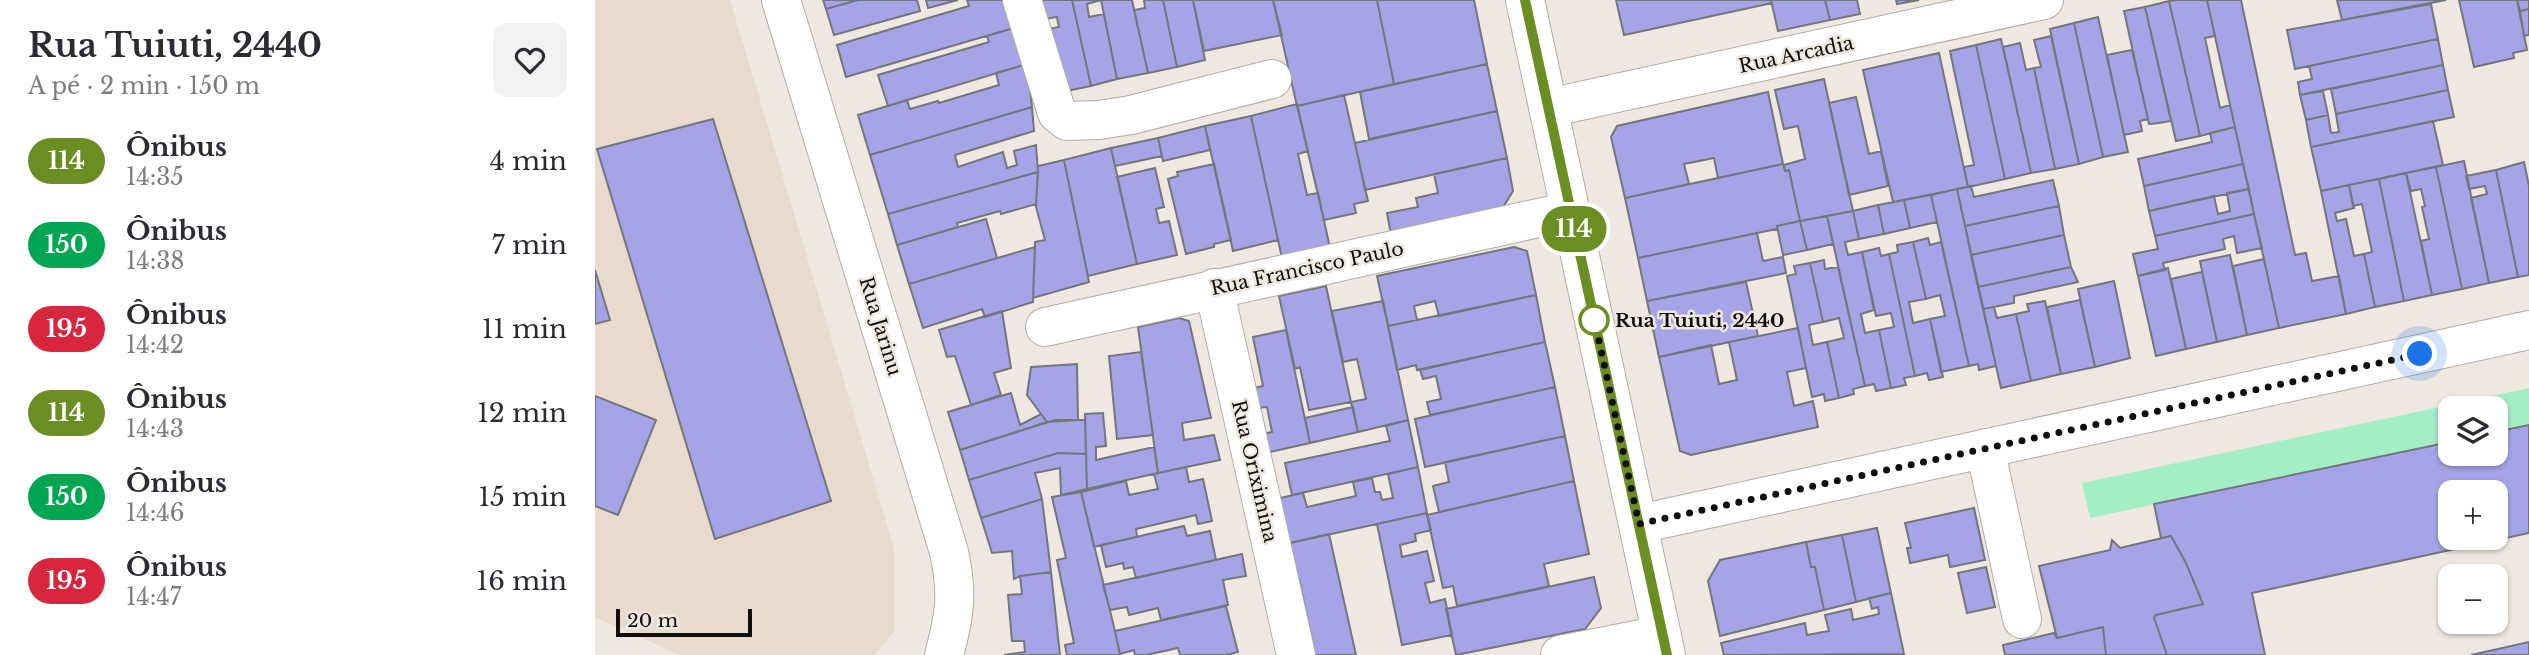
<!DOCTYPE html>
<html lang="pt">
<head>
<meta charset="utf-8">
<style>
  :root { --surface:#fff; --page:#f2f2f3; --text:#2b2b33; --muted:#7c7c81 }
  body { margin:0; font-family:"Libre Baskerville",serif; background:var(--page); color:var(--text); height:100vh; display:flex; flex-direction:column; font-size:26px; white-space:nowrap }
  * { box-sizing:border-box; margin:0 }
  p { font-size:23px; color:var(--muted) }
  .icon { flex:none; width:38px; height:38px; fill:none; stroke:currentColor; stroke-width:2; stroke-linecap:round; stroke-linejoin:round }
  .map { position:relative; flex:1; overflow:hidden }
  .side { display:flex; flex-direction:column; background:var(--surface); width:595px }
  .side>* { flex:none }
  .badge { padding:0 14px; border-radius:23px; font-size:24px; line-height:46px }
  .buttons { position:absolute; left:1843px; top:396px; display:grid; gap:14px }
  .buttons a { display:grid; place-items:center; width:70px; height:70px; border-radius:14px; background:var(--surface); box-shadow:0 2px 5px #0004; font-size:35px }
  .scale { position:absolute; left:21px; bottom:18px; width:136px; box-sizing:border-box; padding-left:7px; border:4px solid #100e0c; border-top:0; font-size:19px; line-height:24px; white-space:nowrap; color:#100e0c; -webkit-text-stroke:5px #efe8e0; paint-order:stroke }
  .you { position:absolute; width:35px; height:35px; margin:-18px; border:5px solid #fff; border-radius:50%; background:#1a73e8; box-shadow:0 0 0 10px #1a73e833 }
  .map>.badge { position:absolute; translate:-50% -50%; box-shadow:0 0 0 4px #fff }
  .round { display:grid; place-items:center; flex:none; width:74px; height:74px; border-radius:14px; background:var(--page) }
  .headline { display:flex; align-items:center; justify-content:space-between; height:119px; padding:0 28px }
  h1 { font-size:33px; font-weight:800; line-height:52px }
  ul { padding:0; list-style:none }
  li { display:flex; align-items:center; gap:21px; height:84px; padding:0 28px }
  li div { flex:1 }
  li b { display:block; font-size:26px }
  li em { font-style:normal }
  li .badge { min-width:77px; font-weight:700; text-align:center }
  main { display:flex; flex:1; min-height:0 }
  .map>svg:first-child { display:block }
  .built { fill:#e8dbcd }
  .green { fill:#a4eec5 }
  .building { fill:#a4a4e7; stroke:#74757d; stroke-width:2; fill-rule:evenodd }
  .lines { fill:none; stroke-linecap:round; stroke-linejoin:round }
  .minor-casing { stroke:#b3aca5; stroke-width:40 }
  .minor { stroke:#fff; stroke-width:38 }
  .line-casing { stroke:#fff; stroke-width:16 }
  .line { stroke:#6b8e23; stroke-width:10 }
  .walk { stroke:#100e0c; stroke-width:7; stroke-dasharray:0 12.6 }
  .stop-dot { fill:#fff; stroke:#6b8e23; stroke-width:3.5 }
  .labels { text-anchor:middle; stroke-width:5; stroke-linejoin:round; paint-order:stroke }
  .street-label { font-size:19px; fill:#100e0c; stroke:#efe8e0 }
  .stop-label { font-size:19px; font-weight:bold; fill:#100e0c; stroke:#efe8e0; text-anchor:start }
</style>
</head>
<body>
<main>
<section class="side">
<div class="headline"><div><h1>Rua Tuiuti, 2440</h1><p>A pé · 2 min · 150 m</p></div><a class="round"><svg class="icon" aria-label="heart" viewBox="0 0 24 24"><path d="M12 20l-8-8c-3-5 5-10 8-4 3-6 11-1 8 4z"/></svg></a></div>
<ul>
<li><span class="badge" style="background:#6b8e23;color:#fff">114</span><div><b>Ônibus</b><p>14:35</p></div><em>4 min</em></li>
<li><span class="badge" style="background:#00a651;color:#fff">150</span><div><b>Ônibus</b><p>14:38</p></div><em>7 min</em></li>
<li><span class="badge" style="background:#d7263d;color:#fff">195</span><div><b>Ônibus</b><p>14:42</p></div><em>11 min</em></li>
<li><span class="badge" style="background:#6b8e23;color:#fff">114</span><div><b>Ônibus</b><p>14:43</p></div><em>12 min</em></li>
<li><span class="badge" style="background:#00a651;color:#fff">150</span><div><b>Ônibus</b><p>14:46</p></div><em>15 min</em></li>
<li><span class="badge" style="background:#d7263d;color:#fff">195</span><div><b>Ônibus</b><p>14:47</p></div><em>16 min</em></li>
</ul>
</section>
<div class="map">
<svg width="1934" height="655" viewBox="0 0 1934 655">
  <rect width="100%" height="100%" fill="#efe8e0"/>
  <path class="built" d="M0,0H135L299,548V632L279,655H85L0,617Z"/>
  <path class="green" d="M1934,388V425L1901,432L1900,408H1855V442L1495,518L1487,483Z"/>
  <path class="building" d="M228,0H263L231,9Z
    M263,0H322L325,11L239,35L231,9Z
    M331,0H363L333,8Z
    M372,0H413L422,27L251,77L242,45L374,6Z
    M443,0H477L496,86L467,92L453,29L464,27L462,17L450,19Z
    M477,0H506L492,4L494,17L509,14L522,79L496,86Z
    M506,0H537L553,73L522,79Z
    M549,0H568L582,67L553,73L539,10L550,8Z
    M568,0H598L610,60L582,67Z
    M598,0H678L687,35L609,51Z
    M678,0H782L799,84L702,106Z
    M782,0H879L892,64L799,84Z
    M1021,0H1176L1177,3L1029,35Z
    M1176,0H1230L1235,20L1183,31Z
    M1230,0H1262L1265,14L1235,20Z
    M1301,0H1324L1302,4Z
    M1581,0H1612L1620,36L1610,38L1625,108L1635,105L1640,127L1605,136L1574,1Z
    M1612,0H1646L1700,255L1711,253L1717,281L1744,276L1751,314L1684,328Z
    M1742,0H1851L1747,20Z
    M1864,0H1922L1932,50L1918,53L1919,58L1879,67Z
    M1922,0H1934V9L1925,11Z
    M1574,1L1605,136L1581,141L1550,7Z
    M1836,4L1843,39L1700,69L1692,30Z
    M1550,7L1576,121L1564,123L1554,124L1529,11Z
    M1934,9V35L1929,36L1925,11Z
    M1503,17L1533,152L1508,157L1479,23Z
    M1479,23L1508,157L1484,164L1455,29Z
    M422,27L432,64L293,106L283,75L394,42L392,36Z
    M1456,36L1484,164L1460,169L1439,68L1446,67L1439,40Z
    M1406,39L1436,173L1410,179L1381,45Z
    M1843,39L1848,65L1705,95L1703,82L1717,79L1714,66Z
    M1425,43L1431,70L1439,68L1460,169L1436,173L1408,47Z
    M1381,45L1410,179L1373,187L1369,167L1379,165L1355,51Z
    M1537,50L1553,119L1545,121L1547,131L1529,135L1512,55Z
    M1344,53L1373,187L1298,202L1268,70Z
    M432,64L437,107L275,155L263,115L312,100L315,109L343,101L344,103L404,85L401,73Z
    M892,64L902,111L774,139L765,92Z
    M1848,65L1853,90L1741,114L1736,89Z
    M1229,79L1258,211L1205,221L1194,170L1190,171L1189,165L1210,159L1203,126L1189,129L1180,90Z
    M1853,90L1859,117L1716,147L1711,120L1733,115L1736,133L1744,132L1741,114Z
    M1728,91L1733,115L1711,120L1705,95Z
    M1173,92L1188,164L1123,178L1119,158L1089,164L1094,184L1030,198L1016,137L1022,126Z
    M749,95L773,201L759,204L761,213L729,220L702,106Z
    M1261,97L1274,154L1286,151L1293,186L1254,195L1234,103Z
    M702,104L713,151L703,154L712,195L723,193L735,248L687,258L656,116Z
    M437,107L439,131L360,155L363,167L408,152L412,168L422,165L419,151L441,145L443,172L293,214L275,155Z
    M902,111L912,158L770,190L760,143Z
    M656,116L683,240L638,251L610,126Z
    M118,119L236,501L120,539L2,149Z
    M1838,121L1848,165L1726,191L1716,147Z
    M610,126L615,150L568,161L563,138Z
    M1640,127L1648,164L1549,186L1543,159L1617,142L1615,133Z
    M563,138L567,156L520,166L516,148Z
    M516,148L542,264L493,276L469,160Z
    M912,158L918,191L905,212L796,234L792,213L823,207L821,198L843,193L839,174Z
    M469,160L494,282L438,298L440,242L450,240L441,207L443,166Z
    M1869,161L1894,283L1867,289L1841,167Z
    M1929,162L1934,186V275L1923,277L1901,170Z
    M619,164L636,240L619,244V247L591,254L573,179L583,176L582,172Z
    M1188,164L1190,171L1194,170L1205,221L1182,226V229L1043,258L1030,198Z
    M1648,164L1654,189L1554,211L1549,186Z
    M1841,167L1867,289L1837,295L1826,241L1834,239L1827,207L1830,206L1826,189L1816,191L1811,173Z
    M560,168L569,207L561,209L564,223L574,221L582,255L542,264L522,177Z
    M1901,170L1923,277L1894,283L1876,198L1892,194L1890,186L1874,189L1871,176Z
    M443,172L441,204L406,214L405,211L362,223L363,227L302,245L293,214Z
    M1811,173L1837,295L1809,301L1784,179Z
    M1784,179L1809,301L1780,307L1769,254L1777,252L1767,204L1758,206L1754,185Z
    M1458,180L1464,206L1370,226L1362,189L1376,186L1379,197Z
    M1754,185L1759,208L1740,213L1742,221L1751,219L1759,256L1769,254L1780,307L1751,314L1726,191Z
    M1362,189L1401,366L1384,370L1383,364L1374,366L1336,195Z
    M1654,189L1659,214L1560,236L1554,211L1619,196L1623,214L1635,211L1632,193Z
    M1336,195L1342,222L1315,228L1309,200Z
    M1309,200L1315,228L1289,234L1283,205Z
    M1283,205L1289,234L1264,239L1258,211Z
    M1464,206L1469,235L1376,255L1370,226Z
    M1258,211L1264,239L1250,242L1253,255L1267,252L1279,310L1266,314L1270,333L1284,330L1296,388L1281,391L1279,384L1270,386L1232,216Z
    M1659,214L1667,248L1642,253L1639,236L1628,239L1630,249L1568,263L1570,270L1543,276L1538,254L1563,249L1560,236Z
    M1232,216L1238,244L1212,250L1205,221Z
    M391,219L402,258L314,284L302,245Z
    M1205,221L1212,250L1188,255L1182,226Z
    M1162,233L1168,261L1188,257L1191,273L1052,301L1043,258Z
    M1469,235L1476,267L1383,287L1376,255Z
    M1333,238L1335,245L1346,242L1374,366L1346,372L1335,319L1350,316L1345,295L1331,299L1318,242Z
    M1318,242L1331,299L1314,302L1318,323L1335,319L1348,377L1334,380L1332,373L1320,376L1294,254L1303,252L1302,245Z
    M440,247L438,302L390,317L387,309L328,328L314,284Z
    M919,247L932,251L941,295L844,316L840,301L819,306L822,320L793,326L782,276Z
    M1284,248L1286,256L1294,254L1320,376L1309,378L1311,385L1296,388L1284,330L1299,327L1296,313L1281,316L1267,252Z
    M1635,255L1652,335L1622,342L1605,261Z
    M1669,259L1684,328L1652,335L1638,266Z
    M1229,260L1230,269L1243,267L1270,386L1258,389L1259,394L1244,398L1232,342L1249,338L1244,318L1228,322L1215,263Z
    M1215,263L1228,322L1214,325L1218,345L1232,342L1244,398L1230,401L1229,394L1217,397L1192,276L1201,274L1199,266Z
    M1476,267L1483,282L1419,296V303L1388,309L1383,287Z
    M1573,268L1591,349L1561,356L1543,276Z
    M0,270L15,320L0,324Z
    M1607,272L1622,342L1591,349L1576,279Z
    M1519,281L1535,358L1500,367L1483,289Z
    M1151,282L1163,336L1064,357L1052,301Z
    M731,286L756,402L714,410L705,367L700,369L684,296Z
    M941,295L950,342L822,370L821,365L802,370L793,326Z
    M1485,300L1500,367L1466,374L1452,307Z
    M788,301L813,420L763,432L756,402L771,399L762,359L748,362L737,311Z
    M1450,301L1466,374L1436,381L1421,314L1434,311L1432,304Z
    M1399,307L1402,318L1421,314L1436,381L1406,388L1388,309Z
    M407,311L416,368L399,373L406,395L376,405L360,356L352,357L344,330Z
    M584,318L594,321L616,418L587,423L589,440L619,435L625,460L563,473L543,327Z
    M1203,328L1211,368L1192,372L1199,406L1218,401L1223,427L1096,455L1085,451L1064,357L1116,345L1124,384L1142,380L1134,342Z
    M691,330L715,443L666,454L662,435L677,432L672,407L663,408L659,388L668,386L658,337Z
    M950,342L960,387L835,415L832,402L846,399L841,376L828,379L825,370Z
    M546,352L558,435L522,439L514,356Z
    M482,364L483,420L452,422L432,395L436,367Z
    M960,387L970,436L830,467L820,419Z
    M416,393L425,425L446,414L452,422L365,450L353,412Z
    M0,396L61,420L23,515L0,506Z
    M758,407L763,432L715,443L710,418Z
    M508,413L511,446L501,447V460L559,447L563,473L492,489L490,414Z
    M460,420H490L491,454L463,453L374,480L365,450Z
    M813,420L823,467L697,495L690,463L795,441L791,426Z
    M1934,425V533L1657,593L1670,655H1572L1559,618L1561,615L1608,604L1591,563L1576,536L1566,538L1559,504L1855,442V453H1900V432ZM1855,492H1900V537H1855Z
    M970,436L979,481L844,512L838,486L854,482L850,462Z
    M463,453L491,454L492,489L466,495L465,468L440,473L447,499L386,518L374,480Z
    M591,467L594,482L608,479L617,521L603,524L601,515L541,529L542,537L499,547L486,492L531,481L534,495L563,489L559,474Z
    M823,467L832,513L686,545L676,500L708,493L712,507L761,496L758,482L777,478L780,492H785L787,500L798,498L793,474Z
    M979,481L994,554L949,564L954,586L862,606L858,586L848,588L832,515Z
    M486,492L520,631L525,655H472L470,645L479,643L462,560L471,558L457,497Z
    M447,499L456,572L425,576L419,579L417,551L397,553L386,518Z
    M1379,508L1390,560L1355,567L1353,555L1315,563L1312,548H1316L1310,523Z
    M832,513L836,530L820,534L821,541L805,545L807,557L832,551L839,581L830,583L835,603L850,599L857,635L807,645L782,524Z
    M589,526L592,536L615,531L621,560L541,578L538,567L529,569L528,563L511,567L506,545Z
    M1282,528L1296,593L1261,602L1247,535Z
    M734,534L761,655H717L720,654L704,579L694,581L686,545Z
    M1247,535L1261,602L1229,610L1220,567H1216L1211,542Z
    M1576,536L1591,563L1608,604L1561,615L1559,618L1572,655H1511L1508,627L1462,638L1444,566L1515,550L1517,540L1525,548Z
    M1211,542L1216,567H1220L1229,610L1125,636L1113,581L1125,560Z
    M647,554L651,576L628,580L633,605L566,620L563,608L534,615L532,607L515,610L508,585Z
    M1391,567L1400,607L1372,613L1363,573Z
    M456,572L465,655H409L430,652L429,641H417L413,595L427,594L425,576Z
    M999,577L1006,608L990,629L861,655L851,609Z
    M1296,593L1309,654L1129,655L1126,643L1210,623L1212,635L1234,631L1230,615L1256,609L1258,620L1284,614L1283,607L1277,609L1274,598Z
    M631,606L643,652L631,655H585L583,648L551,655H540L539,650L525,654L520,631Z
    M1508,627L1511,655H1410L1408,645L1459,633L1462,638Z
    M1934,642V655H1876Z"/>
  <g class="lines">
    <defs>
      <path id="minor" d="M186,0L354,552C363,593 360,615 349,655
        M427,0L462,113L472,121L504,120L536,115L677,79
        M930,0L1071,655
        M953,108L1449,0
        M619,288L701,655
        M450,327L975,211
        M1390,448L1427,619
        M1044,524L1934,330
        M965,655L1067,635"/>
    </defs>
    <use href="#minor" class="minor-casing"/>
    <use href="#minor" class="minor"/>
  </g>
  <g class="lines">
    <defs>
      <path id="line" d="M930,0L1072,655"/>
    </defs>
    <use href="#line" class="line-casing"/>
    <use href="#line" class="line"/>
    <path class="walk" d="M999,320V318L1044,524L1825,354"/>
  </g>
  <circle class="stop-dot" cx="999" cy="320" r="14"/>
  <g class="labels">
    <g class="street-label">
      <text transform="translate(1201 54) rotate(-12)" y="7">Rua Arcadia</text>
      <text transform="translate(712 268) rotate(-12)" y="7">Rua Francisco Paulo</text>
      <text transform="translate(286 326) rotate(73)" y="7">Rua Jarinu</text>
      <text transform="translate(660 471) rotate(77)" y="7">Rua Oriximina</text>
    </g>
    <g class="stop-label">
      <text x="1020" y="327">Rua Tuiuti, 2440</text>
    </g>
  </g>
</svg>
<div class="buttons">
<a><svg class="icon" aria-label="layers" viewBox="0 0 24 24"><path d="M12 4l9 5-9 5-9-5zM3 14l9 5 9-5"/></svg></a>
<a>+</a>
<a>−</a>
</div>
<div class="scale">20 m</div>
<div class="you" style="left:1825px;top:354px"></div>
<b class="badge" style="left:979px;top:229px;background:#6b8e23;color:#fff">114</b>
</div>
</main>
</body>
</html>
